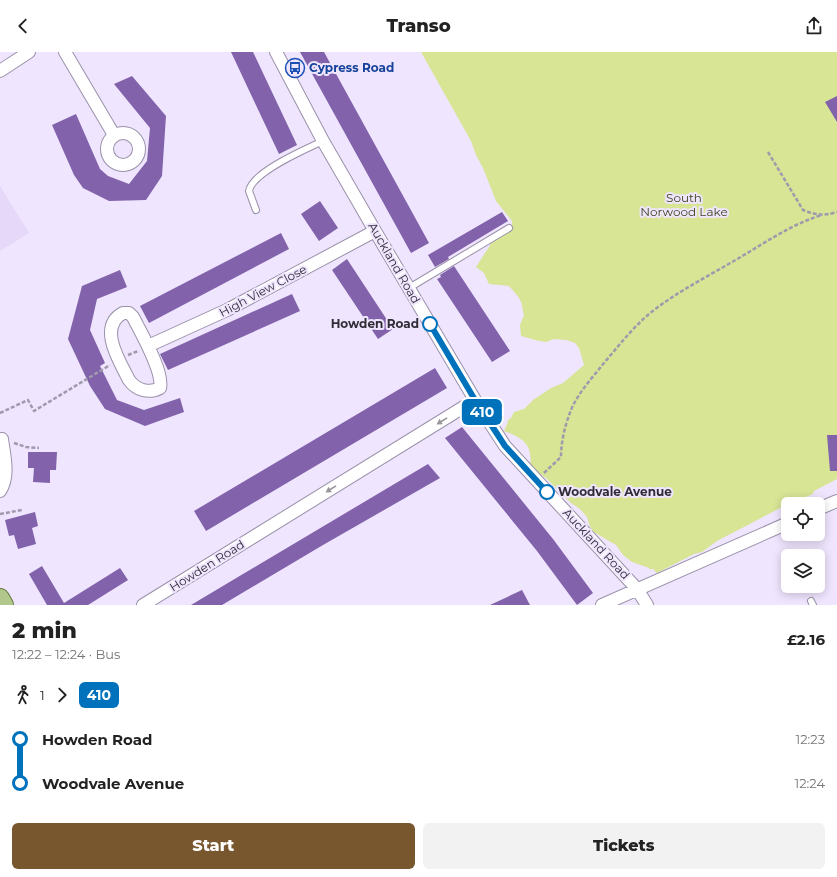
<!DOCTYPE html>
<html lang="en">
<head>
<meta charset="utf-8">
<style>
  :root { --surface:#fff; --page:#f2f2f2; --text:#222; --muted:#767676; --accent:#78562e }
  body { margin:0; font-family:Montserrat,sans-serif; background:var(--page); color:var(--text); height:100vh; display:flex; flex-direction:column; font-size:15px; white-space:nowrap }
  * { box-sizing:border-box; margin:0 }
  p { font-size:13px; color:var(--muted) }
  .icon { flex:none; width:22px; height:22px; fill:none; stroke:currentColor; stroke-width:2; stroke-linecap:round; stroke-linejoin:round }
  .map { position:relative; height:553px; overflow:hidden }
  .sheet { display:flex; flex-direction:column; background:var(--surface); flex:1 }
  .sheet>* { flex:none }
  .badge { padding:0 8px; border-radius:6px; font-size:14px; line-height:26px }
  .fabs { position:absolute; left:781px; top:445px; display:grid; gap:8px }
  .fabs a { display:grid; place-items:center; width:44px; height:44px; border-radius:6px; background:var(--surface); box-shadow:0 2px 10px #0003; font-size:20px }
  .map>.badge { position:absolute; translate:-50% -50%; box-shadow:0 0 0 2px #fff }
  .legs { display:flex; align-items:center; gap:6px; height:44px; padding:0 12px; font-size:13px }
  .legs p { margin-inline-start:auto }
  .headline { display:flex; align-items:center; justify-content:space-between; height:68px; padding:0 12px }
  h1 { font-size:22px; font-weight:800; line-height:30px }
  .cta { display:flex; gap:8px; margin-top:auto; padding:8px 12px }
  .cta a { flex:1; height:46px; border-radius:6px; background:var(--accent); color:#fff; font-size:16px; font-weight:800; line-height:46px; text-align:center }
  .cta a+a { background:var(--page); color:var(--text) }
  ul { padding:0 12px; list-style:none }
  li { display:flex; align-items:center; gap:14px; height:44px; font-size:15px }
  li i { display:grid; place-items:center; width:6px; height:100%; margin:0 5px; background:currentColor }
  li i::after { content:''; width:10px; height:10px; margin:-5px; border:3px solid; border-radius:50%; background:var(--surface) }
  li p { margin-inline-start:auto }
  li:first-child i { background:linear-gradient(#0000 50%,currentColor 0) }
  li:last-child i { background:linear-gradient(currentColor 50%,#0000 0) }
  header { display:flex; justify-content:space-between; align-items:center; height:52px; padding:0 12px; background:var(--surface); font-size:18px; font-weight:800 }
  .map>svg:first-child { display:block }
  .built { fill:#e5d8f9 }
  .green { fill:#d7e595 }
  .building { fill:#8162ab }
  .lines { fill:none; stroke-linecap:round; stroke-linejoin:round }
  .lane-casing { stroke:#9a91a9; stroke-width:8 }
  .street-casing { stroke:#9a91a9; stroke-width:14 }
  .primary-casing { stroke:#62793c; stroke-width:20 }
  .path { stroke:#a199ac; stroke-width:2.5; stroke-dasharray:4 2; stroke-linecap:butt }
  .lane { stroke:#fff; stroke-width:6 }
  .street { stroke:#fff; stroke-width:12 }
  .primary { stroke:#b1c78c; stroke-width:18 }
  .oneway { fill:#98969a }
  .line-1-casing { stroke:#fff; stroke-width:9 }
  .line-1 { stroke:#0072bc; stroke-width:6 }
  .stop-1-dot { fill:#fff; stroke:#0072bc; stroke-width:2 }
  .labels { text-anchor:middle; stroke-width:4; stroke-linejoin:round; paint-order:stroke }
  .transit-label { font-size:12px; font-weight:bold; fill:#164399; stroke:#efe5fe; text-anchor:start }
  .park-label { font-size:12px; fill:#3c421d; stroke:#efe5fe }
  .street-label { font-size:12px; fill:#302c36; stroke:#efe5fe }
  .stop-label { font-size:12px; font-weight:bold; fill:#302c36; stroke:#efe5fe; text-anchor:end }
</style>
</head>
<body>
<header><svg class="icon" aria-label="back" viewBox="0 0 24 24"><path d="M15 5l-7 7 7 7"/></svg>Transo<svg class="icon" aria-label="share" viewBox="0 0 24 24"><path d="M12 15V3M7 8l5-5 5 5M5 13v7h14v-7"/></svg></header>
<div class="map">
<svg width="837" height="553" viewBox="0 0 837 553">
  <rect width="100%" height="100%" fill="#efe5fe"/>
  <path class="built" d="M0,134L29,181L0,199Z"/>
  <path class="green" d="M421,0H837V427L814,439L813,442L788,452L717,489L702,500L694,502L657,521L653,517H649V516L632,510L623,503L616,493L592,479L589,472L587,465L580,457L571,451L546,426L530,415C533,392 523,386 504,379L508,370L507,369L511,366L514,360L524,357L533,348L551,336L563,331L584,313L579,296L575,291L566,288L554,287L546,290L539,289L521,284L520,273L524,263C522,258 523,254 521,250C519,244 513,239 509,234L489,232L484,221L476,215L489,195L496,181L512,177V169L496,149L483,116L476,103L471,89Z"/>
  <path class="building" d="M231,0H253L297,93L279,102Z
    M300,0H324L429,191L411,201Z
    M132,24L166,64L162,124L146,148L109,149L83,136L74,123L52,73L76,62L100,117L108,124L129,132L147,109L150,76L114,32Z
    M837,44V70L825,50Z
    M320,149L338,176L319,189L301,162Z
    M502,160L508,169L448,205L449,207L435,215L428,203Z
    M281,181L289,197L149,271L140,254Z
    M347,207L393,277L378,287L332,218Z
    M454,214L510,299L492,310L437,227L441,225L440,223Z
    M120,218L127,235L97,247L90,278L105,311L100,314L117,348L144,358L180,346L184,360L145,374L105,357L90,334L68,287L82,234Z
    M292,242L300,259L168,318L160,302Z
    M435,316L447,336L206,479L194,459Z
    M462,375L553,487L593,541L577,553L537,499L445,386Z
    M827,383H837V419H830Z
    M28,400H57L56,418H50V431L33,430L34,416H28Z
    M428,412L440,426L323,493L222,553H191Z
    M35,460L38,474L32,476L36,492L18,497L14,483L9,484L5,468Z
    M42,514L64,551L120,516L128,528L88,553H47L29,522Z
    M522,538L530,553H490Z"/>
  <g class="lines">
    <defs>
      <path id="lane" d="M256,158L249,139C252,120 306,97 323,89
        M409,236L509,176
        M811,549L813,553"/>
      <path id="street" d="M65,0L114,83
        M276,0L323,89L375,179L475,348L505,394L637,537L647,553
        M0,19L29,0
        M107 97a16 16 0 1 1 32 0a16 16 0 1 1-32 0Z
        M123,261H129L133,265C141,281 164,320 160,336C149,342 136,338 129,328C120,310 97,275 123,261Z
        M148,294L227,258L375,179
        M0,439C10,424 4,403 2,387
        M818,457L837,449
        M143,553L475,348
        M602,553L788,471"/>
      <path id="primary" d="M0,546L4,553"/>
    </defs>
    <use href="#lane" class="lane-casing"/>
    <use href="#street" class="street-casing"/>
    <use href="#primary" class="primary-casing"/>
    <path class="path" d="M768,100L803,158C815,163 824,164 837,160
      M128,303L138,299
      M0,361L28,348L34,359L110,313
      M14,391L26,395L39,396
      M544,421L561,405C561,390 565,373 571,358C578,341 592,326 604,311C621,291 637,270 658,255C684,236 712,222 739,206C766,190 792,172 822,163
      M0,462L22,458"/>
    <use href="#lane" class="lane"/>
    <use href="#street" class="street"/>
    <use href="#primary" class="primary"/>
  </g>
  <defs><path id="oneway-solid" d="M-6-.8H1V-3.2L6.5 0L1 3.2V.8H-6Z"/></defs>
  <g class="oneway">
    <use href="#oneway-solid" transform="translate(442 369) rotate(148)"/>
    <use href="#oneway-solid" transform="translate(331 437) rotate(148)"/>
  </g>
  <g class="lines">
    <defs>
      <path id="line-1" d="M430,272L475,348L505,394L547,440"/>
    </defs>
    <use href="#line-1" class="line-1-casing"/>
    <use href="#line-1" class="line-1"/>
  </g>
  <defs>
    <symbol id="bus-ring" viewBox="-11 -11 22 22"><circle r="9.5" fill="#efe5fe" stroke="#1a4fb4" stroke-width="1.5"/><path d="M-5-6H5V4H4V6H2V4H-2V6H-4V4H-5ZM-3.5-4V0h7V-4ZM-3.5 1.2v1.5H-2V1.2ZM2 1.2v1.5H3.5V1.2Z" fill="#1a4fb4"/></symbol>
  </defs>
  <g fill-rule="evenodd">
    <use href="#bus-ring" x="284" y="5" width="22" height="22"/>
  </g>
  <g class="stop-1-dot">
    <circle cx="430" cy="272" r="7"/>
    <circle cx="547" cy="440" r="7"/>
  </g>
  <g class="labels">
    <g class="transit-label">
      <text x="309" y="20">Cypress Road</text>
    </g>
    <g class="park-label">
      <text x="684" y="150">South<tspan x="684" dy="14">Norwood Lake</tspan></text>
    </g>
    <g class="street-label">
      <text transform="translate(394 211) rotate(60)" y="4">Auckland Road</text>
      <text transform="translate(263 239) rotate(-28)" y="4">High View Close</text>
      <text transform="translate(596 492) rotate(47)" y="4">Auckland Road</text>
      <text transform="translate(207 514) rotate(-32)" y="4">Howden Road</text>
    </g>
    <g class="stop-label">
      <text x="419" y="276">Howden Road</text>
      <text x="558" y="444" text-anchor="start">Woodvale Avenue</text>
    </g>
  </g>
</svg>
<div class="fabs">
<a><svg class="icon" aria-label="locate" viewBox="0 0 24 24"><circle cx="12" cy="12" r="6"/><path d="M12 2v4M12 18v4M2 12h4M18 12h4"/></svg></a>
<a><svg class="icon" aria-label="layers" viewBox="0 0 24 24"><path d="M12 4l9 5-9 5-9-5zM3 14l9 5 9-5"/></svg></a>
</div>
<b class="badge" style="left:482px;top:360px;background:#0072bc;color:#fff">410</b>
</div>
<section class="sheet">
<div class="headline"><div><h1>2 min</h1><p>12:22 – 12:24 · Bus</p></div><b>£2.16</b></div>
<div class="legs"><svg class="icon" aria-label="walk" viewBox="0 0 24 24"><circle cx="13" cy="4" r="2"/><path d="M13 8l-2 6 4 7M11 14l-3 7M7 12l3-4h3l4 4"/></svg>1<svg class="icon" aria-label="forward" viewBox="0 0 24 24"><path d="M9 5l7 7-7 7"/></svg><b class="badge" style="background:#0072bc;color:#fff">410</b></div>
<ul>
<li><i style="color:#0072bc"></i><b>Howden Road</b><p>12:23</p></li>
<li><i style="color:#0072bc"></i><b>Woodvale Avenue</b><p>12:24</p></li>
</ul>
<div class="cta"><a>Start</a><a>Tickets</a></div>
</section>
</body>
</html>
